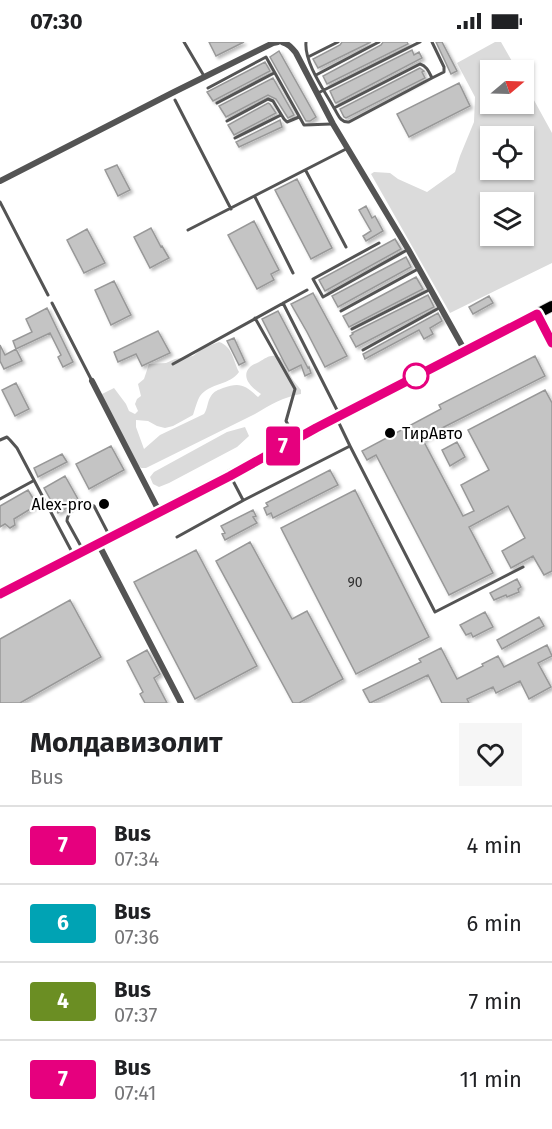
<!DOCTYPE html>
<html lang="en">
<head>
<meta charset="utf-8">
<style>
  :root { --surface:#fff; --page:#f6f6f6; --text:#202124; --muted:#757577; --line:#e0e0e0 }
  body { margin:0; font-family:"Fira Sans",sans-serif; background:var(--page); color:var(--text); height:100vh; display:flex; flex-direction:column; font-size:22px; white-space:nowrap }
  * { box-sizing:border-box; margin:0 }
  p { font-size:20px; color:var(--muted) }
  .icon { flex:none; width:33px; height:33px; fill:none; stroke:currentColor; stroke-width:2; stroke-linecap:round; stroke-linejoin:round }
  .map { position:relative; height:661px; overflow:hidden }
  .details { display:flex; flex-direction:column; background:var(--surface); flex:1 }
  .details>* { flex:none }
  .badge { padding:0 12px; border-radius:4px; font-size:21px; line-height:39px }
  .needle { width:39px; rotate:71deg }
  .tools { position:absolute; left:480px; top:18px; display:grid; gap:12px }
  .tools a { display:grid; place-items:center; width:54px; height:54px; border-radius:0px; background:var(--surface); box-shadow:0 2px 4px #0004; font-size:30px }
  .map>.badge { position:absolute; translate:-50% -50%; box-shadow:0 0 0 3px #fff }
  .round { display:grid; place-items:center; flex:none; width:63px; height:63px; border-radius:0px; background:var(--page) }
  .overview { display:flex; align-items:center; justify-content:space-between; height:102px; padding:0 30px }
  h1 { font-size:28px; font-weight:700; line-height:45px }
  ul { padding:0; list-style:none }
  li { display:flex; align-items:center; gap:18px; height:78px; padding:0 30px; border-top:2px solid var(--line) }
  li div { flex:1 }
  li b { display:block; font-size:22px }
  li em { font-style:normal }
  li .badge { min-width:66px; font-weight:700; text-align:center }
  .status { display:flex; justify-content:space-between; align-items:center; height:42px; padding:0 30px; background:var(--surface); direction:ltr }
  .status svg { height:16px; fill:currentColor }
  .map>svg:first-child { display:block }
  .green { fill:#dbdbdb; fill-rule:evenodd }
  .building { fill:#c4c4c4; stroke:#989898; stroke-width:1.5; filter:url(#shadow) }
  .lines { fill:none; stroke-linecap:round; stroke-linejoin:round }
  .highway-casing { stroke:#dbdbdb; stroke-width:12 }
  .lane { stroke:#545454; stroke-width:3 }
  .street { stroke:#545454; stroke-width:6 }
  .secondary { stroke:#212121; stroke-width:8 }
  .highway { stroke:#000; stroke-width:10 }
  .line-casing { stroke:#fff; stroke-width:14 }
  .line { stroke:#e6007e; stroke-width:9 }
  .stop-dot { fill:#fff; stroke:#e6007e; stroke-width:3 }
  .poi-dot { fill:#000; stroke:#fff; stroke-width:2 }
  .labels { text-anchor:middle; stroke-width:4.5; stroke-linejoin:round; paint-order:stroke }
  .number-label { font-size:14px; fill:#313131 }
  .poi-label { font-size:16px; fill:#000; stroke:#fff; text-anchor:start }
</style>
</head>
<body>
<div class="status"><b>07:30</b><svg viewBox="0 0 49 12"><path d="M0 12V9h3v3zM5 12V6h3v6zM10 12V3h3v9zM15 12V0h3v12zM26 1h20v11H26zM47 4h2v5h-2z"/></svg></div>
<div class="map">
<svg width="552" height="661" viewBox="0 0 552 661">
  <defs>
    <filter id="shadow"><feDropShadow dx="2.5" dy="2.5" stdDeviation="1.5" flood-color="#0004"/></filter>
  </defs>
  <rect width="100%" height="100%" fill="#fff"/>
  <path class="green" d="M495,0H501L517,28H490V62H524V40L552,91V221L450,271L371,132L374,130L390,131L398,137L427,150L455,130L460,114L474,80L475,55L457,21ZM524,94V128H490V94ZM490,160H524V194H490Z
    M219,300C232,304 233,318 239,330C230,343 210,341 200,354C197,359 195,367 193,373L173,384L165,386L157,384L148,379L136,378V385L144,407L160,393L204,372C208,366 207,360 211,354C214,349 218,348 223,346C240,340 245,343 258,355L261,352C252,346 240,335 250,325C253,322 256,322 259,320C267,315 272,311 281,316L293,338L301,348V352C283,355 270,363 255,372L146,426H141L138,423L104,360L102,352L114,346L126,362L129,369L135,372L138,369L135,362L137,357L141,354L138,342L144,337L149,322L166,321L175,317L193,314L203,306Z
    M245,385L249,394L237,405L169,441L159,445L153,442L150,435L154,430L227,390Z"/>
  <path class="building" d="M209,0H244L216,14Z
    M342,0H371L318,26L313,17L340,3Z
    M383,0H407L408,2L327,42L323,34L381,3Z
    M436,0H442L457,29L451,32Z
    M412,8L414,13L419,10L422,16L336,61L335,60L330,49Z
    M279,9L316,75L310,79H306L270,15Z
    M265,20L270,29L213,59L207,50Z
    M420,26L424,29L422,30L425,36L346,76L344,75L340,67Z
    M273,36L294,73L288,76L276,57L268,53L226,75L219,64Z
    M459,41L470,64L409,95L397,72Z
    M268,61L270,62L276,71L234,93L228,83Z
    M280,78L282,85L239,105L236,100Z
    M117,123L130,148L118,154L105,128Z
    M297,137L332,206L311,217L275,148Z
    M366,164L372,176L375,174L383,189L366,199L363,194L371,189L359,168Z
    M254,179L279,228L271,232L274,238L257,247L228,193Z
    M151,186L161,205L162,204L169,216L150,226L134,195Z
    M87,187L105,221L84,231L67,198Z
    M395,197L401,207L325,249L319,238Z
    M406,215L411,225L338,265L332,254Z
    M416,235L423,247L349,285L343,274Z
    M114,239L131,273L111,283L95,248Z
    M313,251L347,314L325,325L307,290L291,262Z
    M428,253L434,265L356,305L350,294L353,292L352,291Z
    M489,254L493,261L473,272L469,265Z
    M47,266L73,320L63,325L58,315L61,313L50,291L16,307L13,299L32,290L26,277Z
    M278,269L308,326L309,325L311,331L305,334L301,323L289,329L284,320L262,277Z
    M438,271L442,279L430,286L433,292L424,297L419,288L365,317L363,312Z
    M158,289L170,311L142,324L136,312L118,320L114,310Z
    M234,296L245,320L239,323L227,299Z
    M0,303L5,313L16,307L22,319L4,327L0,319Z
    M535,314L545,334L442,386L443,387L423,398L463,474L474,469L461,443L489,428L468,388L545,348L552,361V529L544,533L533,514L511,526L502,509L525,496L508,464L469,485L493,531L449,553L376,413L367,418L362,409L441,367L439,363Z
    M16,341L29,367L15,374L2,348Z
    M457,400L465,415L450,424L442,408Z
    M111,404L124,428L89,447L76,422Z
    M62,412L67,420L38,435L34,426Z
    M330,428L338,443L273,476L271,471L267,473L264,466L268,464L266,461Z
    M65,434L79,459L58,471L44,446Z
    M28,448L37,463L14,477L15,483L10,486L5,482L0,485V464Z
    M355,448L429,595L356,632L281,486Z
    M253,468L256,474L253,475L257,481L225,498L222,492L225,491L221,484Z
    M250,500L292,577L307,569L343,637L299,661H293L216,519Z
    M196,508L257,624L195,657L134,540Z
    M517,537L521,545L518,547L519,550L507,555L506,553L494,558L490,551Z
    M70,558L101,615L20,661H0V597Z
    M485,570L493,585L473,595L471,591L466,593L460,583Z
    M539,575L544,584L502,607L497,598Z
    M547,603L552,614L538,621L551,645L529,657L520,639L496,651L493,645L467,657L469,661H442L428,633L370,661L363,648L421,620L419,617L441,606L457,637L483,624L482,622L498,614L504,625Z
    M147,608L160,632L154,636L167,661H145L140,652L143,650L127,619Z"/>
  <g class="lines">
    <defs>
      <path id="highway" d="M0,552L230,433L340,374L552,264"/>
    </defs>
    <use href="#highway" class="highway-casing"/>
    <path class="lane" d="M184,0L204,34
      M306,0C304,20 324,48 334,66L420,22C427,24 429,30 432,36L444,30V25L432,0
      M308,15L338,0
      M316,33L379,0
      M208,46L266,15L304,83L331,82
      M318,51L420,0
      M175,58L231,167
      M217,61L274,31
      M334,66C338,72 340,81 349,80L432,36
      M227,79L268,57L273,59L284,77L287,80L299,75
      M235,96L281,73
      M306,129L346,205
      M255,155L293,231
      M0,160L48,253
      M188,188L346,107
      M379,201L313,237L323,255L407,208
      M52,261L92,339
      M283,261L339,372
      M341,269L418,227
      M255,276L295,347L286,379L295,395
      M352,287L429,248
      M363,308L439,266
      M173,322L307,248
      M0,398L7,395L10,398L17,406L73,512
      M350,404L435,570L523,525
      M231,435L243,458
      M0,457L33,439
      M177,495L244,458L350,404L337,377
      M83,508L67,479C67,469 78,466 85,462L94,464L109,493"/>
    <path class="street" d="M282,0C289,2 292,6 296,11L333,82L408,207L465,309
      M0,139L172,51L273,1L278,0
      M92,339L159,469
      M98,501L181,661"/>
    <path class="secondary" d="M537,272L552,301"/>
    <use href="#highway" class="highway"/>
  </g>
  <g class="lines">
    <defs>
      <path id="line" d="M0,552L230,434L316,386L537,272L552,301"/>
    </defs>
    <use href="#line" class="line-casing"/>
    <use href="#line" class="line"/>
  </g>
  <circle class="stop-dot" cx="416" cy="334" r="12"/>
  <g class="poi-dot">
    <circle cx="390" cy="391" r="6"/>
    <circle cx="104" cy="462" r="6"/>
  </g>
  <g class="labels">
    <g class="number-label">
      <text x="355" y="545">90</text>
    </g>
    <g class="poi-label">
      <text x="402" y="397">ТирАвто</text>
      <text x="92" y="468" text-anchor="end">Alex-pro</text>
    </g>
  </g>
</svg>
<div class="tools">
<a><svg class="needle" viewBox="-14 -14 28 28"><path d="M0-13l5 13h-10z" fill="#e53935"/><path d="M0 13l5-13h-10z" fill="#757577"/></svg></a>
<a><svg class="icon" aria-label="locate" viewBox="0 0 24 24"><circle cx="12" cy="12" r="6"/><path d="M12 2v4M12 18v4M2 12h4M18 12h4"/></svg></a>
<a><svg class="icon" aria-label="layers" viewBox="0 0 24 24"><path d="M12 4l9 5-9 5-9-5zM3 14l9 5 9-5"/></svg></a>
</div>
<b class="badge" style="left:283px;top:404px;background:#e6007e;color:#fff">7</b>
</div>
<section class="details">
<div class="overview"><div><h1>Молдавизолит</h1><p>Bus</p></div><a class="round"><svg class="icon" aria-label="heart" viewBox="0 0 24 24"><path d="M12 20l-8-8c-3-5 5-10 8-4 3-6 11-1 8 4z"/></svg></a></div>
<ul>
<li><span class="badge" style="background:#e6007e;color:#fff">7</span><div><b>Bus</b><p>07:34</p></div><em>4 min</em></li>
<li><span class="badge" style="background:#00a3b4;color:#fff">6</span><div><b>Bus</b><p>07:36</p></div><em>6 min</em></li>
<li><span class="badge" style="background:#6b8e23;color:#fff">4</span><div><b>Bus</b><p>07:37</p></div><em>7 min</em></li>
<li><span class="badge" style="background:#e6007e;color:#fff">7</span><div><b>Bus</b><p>07:41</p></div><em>11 min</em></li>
</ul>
</section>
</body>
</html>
